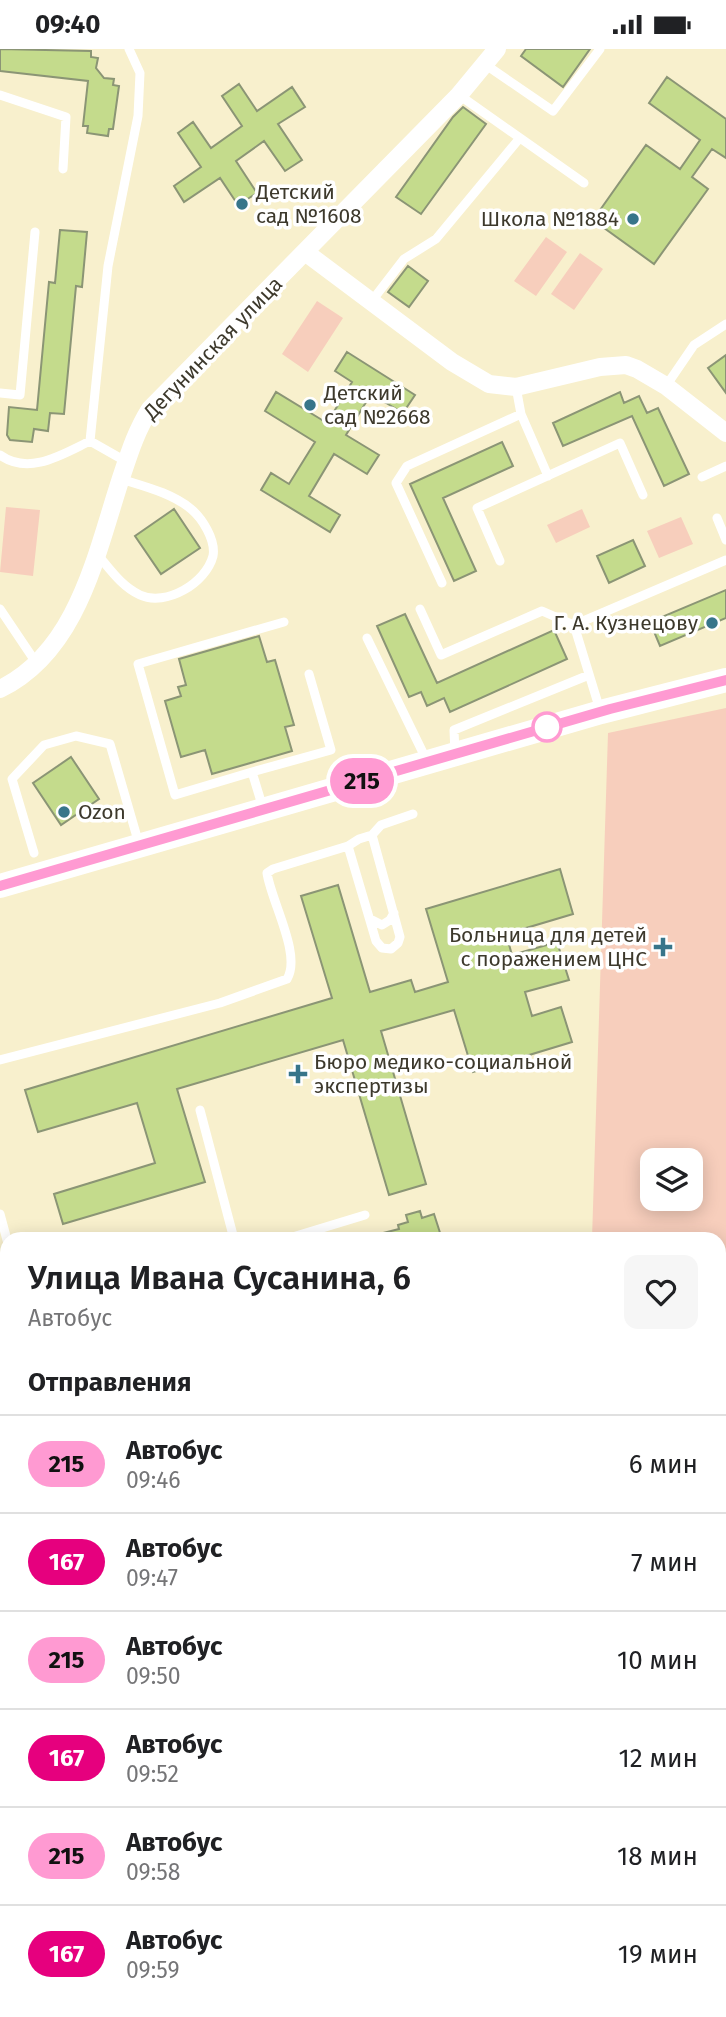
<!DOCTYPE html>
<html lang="ru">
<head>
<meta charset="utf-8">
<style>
  :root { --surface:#fff; --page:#f6f6f6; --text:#202124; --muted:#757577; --line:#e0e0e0 }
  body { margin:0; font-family:"Fira Sans",sans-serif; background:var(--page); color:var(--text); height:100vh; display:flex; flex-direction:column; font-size:26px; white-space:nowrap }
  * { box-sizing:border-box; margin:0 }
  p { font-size:23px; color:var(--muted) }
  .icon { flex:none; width:38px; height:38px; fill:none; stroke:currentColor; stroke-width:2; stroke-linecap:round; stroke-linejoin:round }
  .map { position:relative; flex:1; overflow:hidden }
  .drawer { position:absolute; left:0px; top:1183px; width:726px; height:786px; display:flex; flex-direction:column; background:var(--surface); border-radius:21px 21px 0 0; box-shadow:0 4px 18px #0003 }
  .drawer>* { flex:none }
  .badge { padding:0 14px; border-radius:23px; font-size:24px; line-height:46px }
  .fabs { position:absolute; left:640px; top:1099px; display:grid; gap:14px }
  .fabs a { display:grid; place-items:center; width:63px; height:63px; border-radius:14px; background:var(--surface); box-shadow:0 4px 18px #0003; font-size:35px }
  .map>.badge { position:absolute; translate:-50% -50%; box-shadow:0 0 0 4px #fff }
  h2 { padding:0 28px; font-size:26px; line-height:63px }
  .round { display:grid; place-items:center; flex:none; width:74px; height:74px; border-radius:14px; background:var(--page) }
  .head { display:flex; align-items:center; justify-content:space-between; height:119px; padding:0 28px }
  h1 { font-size:33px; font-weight:600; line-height:52px }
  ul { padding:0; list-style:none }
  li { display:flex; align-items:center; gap:21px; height:98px; padding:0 28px; border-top:2px solid var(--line) }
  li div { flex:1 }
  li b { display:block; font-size:26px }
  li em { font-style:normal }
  li .badge { min-width:77px; font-weight:700; text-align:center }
  .status { display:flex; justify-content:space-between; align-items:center; height:49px; padding:0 35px; background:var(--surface); direction:ltr }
  .status svg { height:19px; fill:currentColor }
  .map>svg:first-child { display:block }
  .green { fill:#f7cebc; fill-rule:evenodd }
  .building { fill:#c4db8c; stroke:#8b9575; stroke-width:2 }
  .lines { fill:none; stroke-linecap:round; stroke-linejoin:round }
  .lane { stroke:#fff; stroke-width:9 }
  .street { stroke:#fff; stroke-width:18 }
  .secondary { stroke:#fff; stroke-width:24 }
  .line-casing { stroke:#fff; stroke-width:16 }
  .line { stroke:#ff9ad2; stroke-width:10 }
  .poi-dot { fill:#37758a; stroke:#fff; stroke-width:2.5 }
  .stop-dot { fill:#fff; stroke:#ff9ad2; stroke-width:3.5 }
  .labels { text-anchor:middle; stroke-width:7; stroke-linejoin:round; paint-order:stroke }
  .poi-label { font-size:21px; fill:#3d392c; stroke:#fff; text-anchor:start }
  .street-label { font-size:21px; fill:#3d392c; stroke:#fff }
</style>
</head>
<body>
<div class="status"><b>09:40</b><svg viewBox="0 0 49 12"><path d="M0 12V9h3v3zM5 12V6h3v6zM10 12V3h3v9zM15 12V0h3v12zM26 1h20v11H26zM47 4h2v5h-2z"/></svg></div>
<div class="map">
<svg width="726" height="1968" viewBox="0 0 726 1968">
  <rect width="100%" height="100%" fill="#f8f0cd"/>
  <path class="green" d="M546,188L567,203L536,247L514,232Z
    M580,204L603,220L574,261L551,245Z
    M317,252L343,269L308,323L282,305Z
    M6,458L40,461L33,527L0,523Z
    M582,460L590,478L556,494L547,476Z
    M681,468L693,495L659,509L647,482Z
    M726,659V1486L719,1485V1190H592L608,684ZM653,1111H691V1150H653Z"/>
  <path class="building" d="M0,0L91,2V8L98,9L96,19L104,29L114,30L113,36L119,37L113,80H109L108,87L87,84L88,77H83L88,32L0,22Z
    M526,0H590L563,38L521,7Z
    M667,28L726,70V109L712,100L692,128L708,140L654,215L593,171L646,96L680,120L700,91L649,54Z
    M239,35L257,62L292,38L305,58L278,75L302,111L285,122L264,92L236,112L257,144L238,156L220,129L184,153L174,137L201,118L178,84L193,73L211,99L242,77L222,47Z
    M463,58L486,75L421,165L396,148L453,68Z
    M60,181L87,183L82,238L76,237L64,365L50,364L48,382L34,380L32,393L10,391L7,386L9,358L37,361L49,233L55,234Z
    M408,217L428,232L409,258L388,243Z
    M347,303L415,346L403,364L371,345L346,386L379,406L367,425L334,405L309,447L340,466L330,483L261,441L271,424L289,435L315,393L265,362L276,343L327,374L352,333L335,322Z
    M726,306V344L708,319Z
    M620,343L624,354L639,347L647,364L658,359L689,425L664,437L632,367L563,397L553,374Z
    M502,393L513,417L443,449L476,522L454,532L410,435Z
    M174,460L200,499L161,525L135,487Z
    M633,491L645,517L609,534L597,507Z
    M726,541V569L660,597L650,573Z
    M405,565L437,634L554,581L567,610L450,663L444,649L427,657L421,643L409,648L377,577Z
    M259,587L267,613L275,611L294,676L285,678L292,702L212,725L205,701L181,708L165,652L181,647L178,638L186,636L179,610Z
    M71,708L99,750L61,776L33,734Z
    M560,820L573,865L506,885L512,906L557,893L569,931L525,943L532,967L561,958L572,993L473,1023L454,961L381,982L426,1135L389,1146L343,991L177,1040L205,1133L63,1175L54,1145L155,1114L137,1054L38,1083L25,1041L332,949L301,847L338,836L370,943L411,931L415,943L448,933L426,860Z
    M420,1162L422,1169L434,1165L442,1190H375V1186L399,1180L398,1176L408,1173L406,1166Z"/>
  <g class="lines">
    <path class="lane" d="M486,16L553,62L600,0
      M0,46L66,68L63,120
      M459,46L584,134
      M371,253L404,210L436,190L519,90
      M666,337L694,296L726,275
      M516,338L521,365L548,427
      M0,344L20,346L35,183
      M90,392L108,217L138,67L140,24L129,0
      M0,406C29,427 63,405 90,392L127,413
      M702,428L726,417
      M717,469L726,491
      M97,505C110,520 121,537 140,546C166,558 206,534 213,507C216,491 202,469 191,460C172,444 143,437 121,430
      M500,512L477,459L620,394L643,446
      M442,534L396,434L407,417L521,365
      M0,560L37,615
      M420,560L441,606L542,562L574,576L726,511
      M574,576L600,661
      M367,589L427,712
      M455,705L454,681L589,626
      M252,723L175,746L138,615L284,573
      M263,759L252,723L331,701L309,625
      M348,797L376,892L382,899L391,900L398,894L400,888L372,786
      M34,804L12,730L44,696L76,687L110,695L139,795
      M370,870L382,876L390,871L394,864
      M0,1011L220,954L287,930C302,906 271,852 267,824L273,820L348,797L359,790L372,786L381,776L413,765
      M200,1061L234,1190
      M0,1165L7,1191
      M286,1190L365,1166
      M719,1379L726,1380
      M0,1435L4,1432L7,1433
      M0,1685L7,1688
      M719,1772H726
      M719,1847H726
      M445,1962L502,1966
      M208,1968L211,1962
      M228,1968V1962"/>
    <path class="street" d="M305,203L452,313L489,335L516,338L600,318L626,316L637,320L666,337L726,384
      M0,640C78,602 96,505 121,429C129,405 136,382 150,360L459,46L497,0"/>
    <path class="secondary" d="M0,837L601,663L726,631
      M0,1778L7,1781
      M0,1817L7,1820
      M719,1919H726
      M719,1948H726
      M559,1962L563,1968
      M605,1968L613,1962"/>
  </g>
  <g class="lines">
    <defs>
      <path id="line" d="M0,837L610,660L726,631"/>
    </defs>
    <use href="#line" class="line-casing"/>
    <use href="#line" class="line"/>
  </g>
  <g class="poi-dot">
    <circle cx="242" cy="155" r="7"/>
    <circle cx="633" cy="170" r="7"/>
    <circle cx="310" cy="356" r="7"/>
    <circle cx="712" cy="574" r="7"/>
    <circle cx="64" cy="763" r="7"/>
    <path d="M659.5 887.5h7v7h7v7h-7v7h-7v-7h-7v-7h7z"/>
    <path d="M294.5 1014.5h7v7h7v7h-7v7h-7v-7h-7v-7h7z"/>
  </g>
  <circle class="stop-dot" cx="547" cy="678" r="14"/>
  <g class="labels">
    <g class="poi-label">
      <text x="256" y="150">Детский<tspan x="256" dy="24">сад №1608</tspan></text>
      <text x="619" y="177" text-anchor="end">Школа №1884</text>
      <text x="324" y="351">Детский<tspan x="324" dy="24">сад №2668</tspan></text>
      <text x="698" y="581" text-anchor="end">Г. А. Кузнецову</text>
      <text x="78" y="770">Ozon</text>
      <text x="647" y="893" text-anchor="end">Больница для детей<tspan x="647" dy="24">с поражением ЦНС</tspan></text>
      <text x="314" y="1020">Бюро медико-социальной<tspan x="314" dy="24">экспертизы</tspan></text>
    </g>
    <g class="street-label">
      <text transform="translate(213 299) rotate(-46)" y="7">Дегунинская улица</text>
    </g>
  </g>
</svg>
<div class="fabs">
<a><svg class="icon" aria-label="layers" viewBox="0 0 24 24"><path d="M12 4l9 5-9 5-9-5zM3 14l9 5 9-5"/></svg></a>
</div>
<b class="badge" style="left:362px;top:732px;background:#ff9ad2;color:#111">215</b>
<section class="drawer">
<div class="head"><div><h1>Улица Ивана Сусанина, 6</h1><p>Автобус</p></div><a class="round"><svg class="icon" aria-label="heart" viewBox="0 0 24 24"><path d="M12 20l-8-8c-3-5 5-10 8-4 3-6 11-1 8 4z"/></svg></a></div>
<h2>Отправления</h2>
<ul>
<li><span class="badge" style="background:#ff9ad2;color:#111">215</span><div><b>Автобус</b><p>09:46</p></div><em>6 мин</em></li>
<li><span class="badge" style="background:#e6007e;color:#fff">167</span><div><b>Автобус</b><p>09:47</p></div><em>7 мин</em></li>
<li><span class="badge" style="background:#ff9ad2;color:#111">215</span><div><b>Автобус</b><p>09:50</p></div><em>10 мин</em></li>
<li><span class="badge" style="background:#e6007e;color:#fff">167</span><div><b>Автобус</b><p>09:52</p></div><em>12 мин</em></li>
<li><span class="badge" style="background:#ff9ad2;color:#111">215</span><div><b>Автобус</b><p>09:58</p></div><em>18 мин</em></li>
<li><span class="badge" style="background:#e6007e;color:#fff">167</span><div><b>Автобус</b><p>09:59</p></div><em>19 мин</em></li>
</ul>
</section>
</div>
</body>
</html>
